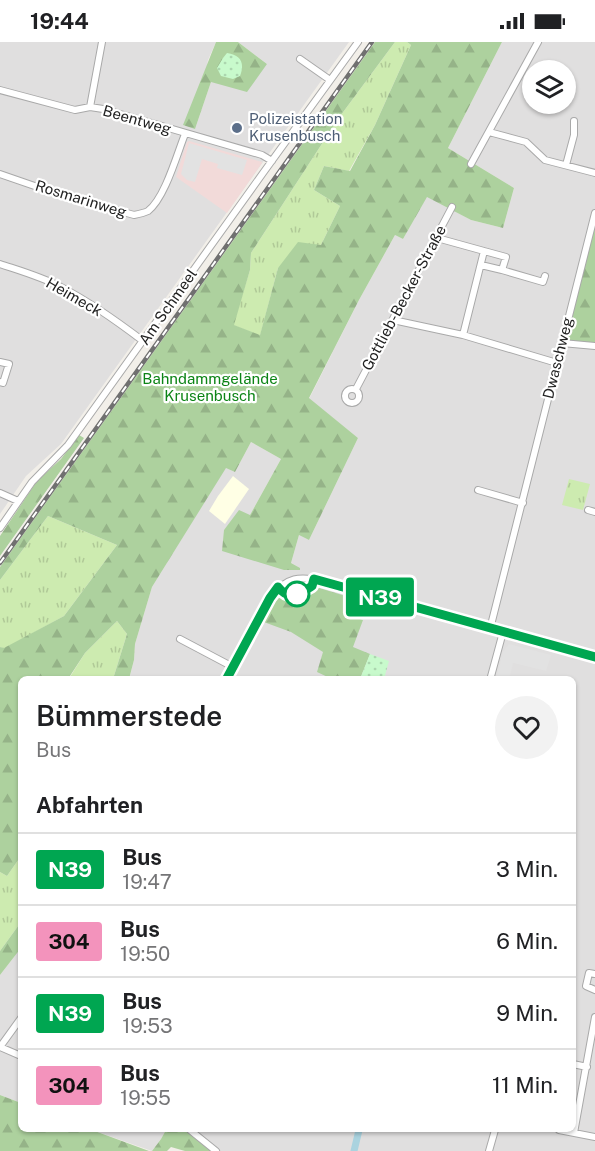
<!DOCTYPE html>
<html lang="de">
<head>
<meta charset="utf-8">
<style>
  :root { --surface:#fff; --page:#f2f2f2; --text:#202124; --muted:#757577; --line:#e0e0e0 }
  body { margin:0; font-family:"Public Sans",sans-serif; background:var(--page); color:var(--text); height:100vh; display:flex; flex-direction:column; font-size:22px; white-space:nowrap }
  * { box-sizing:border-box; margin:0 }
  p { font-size:20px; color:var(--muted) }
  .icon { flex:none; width:33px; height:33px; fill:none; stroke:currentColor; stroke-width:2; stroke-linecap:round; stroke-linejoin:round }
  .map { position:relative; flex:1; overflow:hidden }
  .drawer { position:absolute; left:18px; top:634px; width:558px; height:456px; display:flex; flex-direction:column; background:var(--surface); border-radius:9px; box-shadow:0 2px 4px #0004 }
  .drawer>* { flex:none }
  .badge { padding:0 12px; border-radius:4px; font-size:21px; line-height:39px }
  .buttons { position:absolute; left:522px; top:18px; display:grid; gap:12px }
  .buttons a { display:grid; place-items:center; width:54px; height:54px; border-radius:50%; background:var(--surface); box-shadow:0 2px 4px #0004; font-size:30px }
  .map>.badge { position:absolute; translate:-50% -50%; box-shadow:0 0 0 3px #fff }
  h2 { padding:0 18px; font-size:22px; line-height:54px }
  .round { display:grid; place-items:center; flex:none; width:63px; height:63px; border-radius:32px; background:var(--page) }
  .summary { display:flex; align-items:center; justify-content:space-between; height:102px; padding:0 18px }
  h1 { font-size:28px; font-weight:600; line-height:45px }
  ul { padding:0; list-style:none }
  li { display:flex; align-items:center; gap:18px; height:72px; padding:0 18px; border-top:2px solid var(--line) }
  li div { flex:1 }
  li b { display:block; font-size:22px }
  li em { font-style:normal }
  li .badge { min-width:66px; font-weight:700; text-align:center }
  .status { display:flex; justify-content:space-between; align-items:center; height:42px; padding:0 30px; background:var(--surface); direction:ltr }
  .status svg { height:16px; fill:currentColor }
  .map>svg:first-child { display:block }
  .residential { fill:#e0dfdf; fill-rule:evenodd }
  .commercial { fill:#f2dad9 }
  .education { fill:#ffffe5 }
  .grass { fill:url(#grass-tufts) }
  .forest { fill:url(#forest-firs) }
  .park { fill:url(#park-dots) }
  .parking { fill:#e2e2e2 }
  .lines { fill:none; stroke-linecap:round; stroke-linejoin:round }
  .canal { stroke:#aad3df; stroke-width:7 }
  .minor-casing { stroke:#a9a9a9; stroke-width:8 }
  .minor { stroke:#fff; stroke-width:6 }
  .rail-casing { stroke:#707070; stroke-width:4.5 }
  .rail { stroke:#fff; stroke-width:2; stroke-dasharray:7; stroke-linecap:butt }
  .line-casing { stroke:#fff; stroke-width:14 }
  .line { stroke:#00a651; stroke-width:9 }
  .service-dot { fill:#5c6f8a; stroke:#fff; stroke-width:2 }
  .stop-dot { fill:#fff; stroke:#00a651; stroke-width:3 }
  .labels { text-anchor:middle; stroke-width:4.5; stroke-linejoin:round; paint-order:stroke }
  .service-label { font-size:15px; fill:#4e5e75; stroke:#fff; text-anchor:start }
  .street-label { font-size:15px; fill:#222; stroke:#fff }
  .park-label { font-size:15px; fill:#0c8416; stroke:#fff }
</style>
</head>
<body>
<div class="status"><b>19:44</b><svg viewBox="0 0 49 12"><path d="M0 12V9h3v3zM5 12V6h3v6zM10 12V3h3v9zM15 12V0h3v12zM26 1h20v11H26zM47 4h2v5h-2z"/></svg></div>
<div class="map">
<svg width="595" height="1109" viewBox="0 0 595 1109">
  <defs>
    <pattern id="grass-tufts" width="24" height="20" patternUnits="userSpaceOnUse" patternTransform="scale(1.5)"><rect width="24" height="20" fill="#cdebb0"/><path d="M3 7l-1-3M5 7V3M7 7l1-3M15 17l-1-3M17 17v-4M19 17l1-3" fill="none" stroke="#b0c997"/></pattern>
    <pattern id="forest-firs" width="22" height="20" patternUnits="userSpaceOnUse" patternTransform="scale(1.5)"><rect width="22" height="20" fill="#add19e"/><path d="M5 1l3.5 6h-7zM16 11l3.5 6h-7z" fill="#95b388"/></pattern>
    <pattern id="park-dots" width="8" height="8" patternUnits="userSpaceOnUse" patternTransform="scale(1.5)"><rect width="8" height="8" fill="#c8facc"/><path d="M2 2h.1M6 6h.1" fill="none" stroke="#acd6af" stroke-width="1.8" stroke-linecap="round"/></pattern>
  </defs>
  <rect width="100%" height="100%" fill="#f2efe9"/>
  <path class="residential" d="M0,0H216L208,18L195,87L211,40L267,22L238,0H349L71,388L61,402L26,434L0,472Z
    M502,0H595V1109H216L190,1088H573V638H129L134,618L135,602L152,545L226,425L235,430L251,400L281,417L250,473L224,488L300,526L291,521L299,493L309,498L358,396L309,357L359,258L395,193L403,197L427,154L471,178L503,186L514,146L448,106ZM532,28H566V62H532Z
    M21,906V1061L0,1053V933Z
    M92,1088H166L161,1097L152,1109Z"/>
  <path class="commercial" d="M189,99L262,120V121L227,171L176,135L187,100Z"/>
  <path class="education" d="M233,434L249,447L225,482L209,469L218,454Z"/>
  <path class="grass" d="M395,0H407L411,3L375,83L349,129L324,124L314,148L340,164L321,203L278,226L260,294L233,283L250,228L251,211L338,77Z
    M569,437L590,442L583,468L562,463Z
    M48,474L117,503L64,574L4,607L0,605V538Z
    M117,579L127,592L113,637L68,638L85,611Z
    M21,814V880L0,909V830L7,834Z"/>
  <path class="forest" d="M216,0H238L267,22L247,50L211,40L195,87L183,83Z
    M375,0H395L338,77L251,211L250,228L234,283L260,293L278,226L298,200L321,203L340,164L314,148L324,124L350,129L375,83L411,3L407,0H502L448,106L514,146L503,186L471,178L427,155L403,197L395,193L359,258L309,356L358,396L309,498L299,493L291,521L300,526V528H284L222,509L224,488L239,468L250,473L281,417L251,400L235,430L226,426L152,545L135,602L134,618L129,637H113L127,592L117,579L85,611L68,637L21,638V814L7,834L0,830V605L4,606L64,574L117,503L48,474L0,538V525Z
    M595,177V301L565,298Z
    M79,393L84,396L0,514V494L37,439L61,417Z
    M316,545L362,559L357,576L363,578L353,605L370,612L360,637H332L317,630L323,610L291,590L261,579L270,566L279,556C294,559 304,553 316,545Z
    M21,880V906L0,933V909Z
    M0,1053L21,1061V1088H92L149,1109H0Z
    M166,1088H190L216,1109H185L171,1105L167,1109H152L161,1097Z"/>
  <path class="park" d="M227,11C241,13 245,21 240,34L233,37L221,34L217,26L223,16Z
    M370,612L389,619L384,637H360Z"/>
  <path class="parking" d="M189,101L247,118L242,133L217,126L218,122L202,117L195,140L187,138L181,132Z
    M509,602L551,613L546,629L513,621L509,637H496L503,610Z"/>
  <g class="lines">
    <path class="canal" d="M354,1109L359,1088"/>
    <defs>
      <path id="minor" d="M300,17L330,38
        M0,48L75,68L90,65L103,67L262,113L272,119
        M90,65L102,0
        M489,90L526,100L545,118L595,131
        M471,122L538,0
        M566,123L574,93V79
        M0,132L52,150L134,173C139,172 144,171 148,169C165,156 177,112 185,92
        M437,196L484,209
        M0,222C21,229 42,235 61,245C90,260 118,280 143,299
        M502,228L543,240L545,234
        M393,278L463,293L557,321
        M463,293L484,209L506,215L502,228L481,223
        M562,301L595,304
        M0,320L9,322L3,341L0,340
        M345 354a7 7 0 1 1 14 0a7 7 0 1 1-14 0Z
        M356,347L452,165
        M478,448L523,461
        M0,451L18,459
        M588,468L595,470
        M0,486L32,440L68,403L263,131L358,0
        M278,545C289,560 299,552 312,544L314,537
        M490,587L595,171
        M180,597L233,625
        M226,638L270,556C287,534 299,534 325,539L531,599L595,615
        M490,638L503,590
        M595,932L589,931L586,944L595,948
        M0,1005L21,976
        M0,1005L21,1014
        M573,1022L587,1025
        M190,1088L216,1109
        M559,1088L595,1095
        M574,1091L595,975
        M489,1109L495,1088"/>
    </defs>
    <use href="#minor" class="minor-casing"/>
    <use href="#minor" class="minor"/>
    <defs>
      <path id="rail" d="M0,521L372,0"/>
    </defs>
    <use href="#rail" class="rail-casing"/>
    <use href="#rail" class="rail"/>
  </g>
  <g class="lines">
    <defs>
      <path id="line" d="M226,638L270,556L278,545C290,560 299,552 312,544L314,537L595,615"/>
    </defs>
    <use href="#line" class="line-casing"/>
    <use href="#line" class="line"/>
  </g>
  <circle class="service-dot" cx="237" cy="86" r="6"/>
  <circle class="stop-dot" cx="297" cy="552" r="12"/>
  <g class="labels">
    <g class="service-label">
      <text x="249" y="82">Polizeistation<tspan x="249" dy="17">Krusenbusch</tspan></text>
    </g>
    <g class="street-label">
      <text transform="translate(137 78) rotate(16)" y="5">Beentweg</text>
      <text transform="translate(81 157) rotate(17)" y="5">Rosmarinweg</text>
      <text transform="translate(74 255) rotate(30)" y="5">Heimeck</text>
      <text transform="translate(404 256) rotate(-62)" y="5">Gottlieb-Becker-Straße</text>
      <text transform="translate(168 265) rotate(-55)" y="5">Am Schmeel</text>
      <text transform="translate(558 316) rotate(-76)" y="5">Dwaschweg</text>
    </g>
    <g class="park-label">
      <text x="210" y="342">Bahndammgelände<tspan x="210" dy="17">Krusenbusch</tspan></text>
    </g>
  </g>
</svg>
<div class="buttons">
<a><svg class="icon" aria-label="layers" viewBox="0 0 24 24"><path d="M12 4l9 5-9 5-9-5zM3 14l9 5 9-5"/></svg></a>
</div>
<b class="badge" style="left:380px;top:555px;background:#00a651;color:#fff">N39</b>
<section class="drawer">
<div class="summary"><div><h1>Bümmerstede</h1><p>Bus</p></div><a class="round"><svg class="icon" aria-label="heart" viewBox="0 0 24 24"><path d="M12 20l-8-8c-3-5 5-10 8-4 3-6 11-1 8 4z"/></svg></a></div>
<h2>Abfahrten</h2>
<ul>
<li><span class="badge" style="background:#00a651;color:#fff">N39</span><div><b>Bus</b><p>19:47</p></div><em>3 Min.</em></li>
<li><span class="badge" style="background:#f393bc;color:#111">304</span><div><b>Bus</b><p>19:50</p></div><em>6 Min.</em></li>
<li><span class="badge" style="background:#00a651;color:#fff">N39</span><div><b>Bus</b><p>19:53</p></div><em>9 Min.</em></li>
<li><span class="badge" style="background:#f393bc;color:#111">304</span><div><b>Bus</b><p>19:55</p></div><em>11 Min.</em></li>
</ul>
</section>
</div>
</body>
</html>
